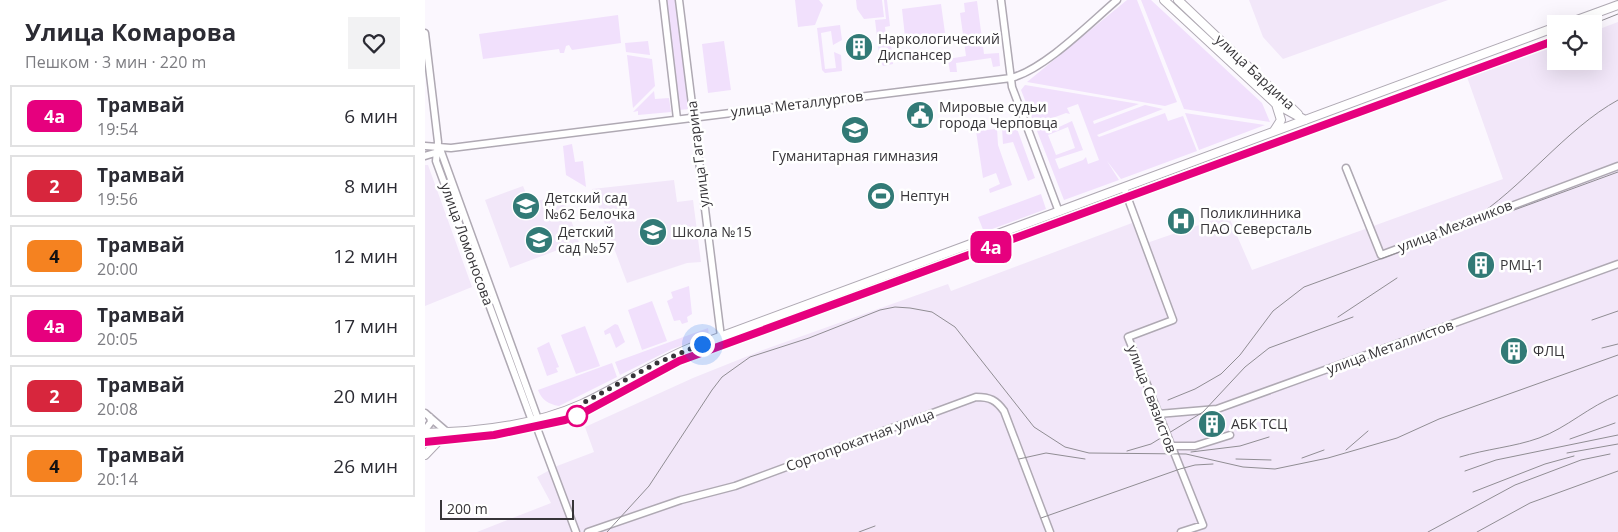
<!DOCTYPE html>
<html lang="ru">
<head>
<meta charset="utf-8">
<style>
  :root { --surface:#fff; --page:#f2f2f3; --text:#2b2b33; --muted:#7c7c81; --line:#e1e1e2 }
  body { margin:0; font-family:"Open Sans",sans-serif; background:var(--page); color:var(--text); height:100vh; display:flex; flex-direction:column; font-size:19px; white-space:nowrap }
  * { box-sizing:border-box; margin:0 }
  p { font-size:16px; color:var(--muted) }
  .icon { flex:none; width:28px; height:28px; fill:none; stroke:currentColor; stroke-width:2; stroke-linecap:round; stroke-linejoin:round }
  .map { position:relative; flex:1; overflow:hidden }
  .side { display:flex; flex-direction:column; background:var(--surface); width:425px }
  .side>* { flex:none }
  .badge { padding:0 10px; border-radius:8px; font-size:18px; line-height:32px }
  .fabs { position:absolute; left:1122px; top:15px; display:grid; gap:10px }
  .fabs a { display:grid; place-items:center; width:55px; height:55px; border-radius:0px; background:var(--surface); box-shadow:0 5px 20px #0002; font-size:25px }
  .scale { position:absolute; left:15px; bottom:12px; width:134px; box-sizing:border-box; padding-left:5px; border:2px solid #373539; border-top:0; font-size:14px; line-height:18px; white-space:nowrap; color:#373539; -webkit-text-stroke:4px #fff; paint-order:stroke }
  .you { position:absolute; width:25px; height:25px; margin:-12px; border:4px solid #fff; border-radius:50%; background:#1a73e8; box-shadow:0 0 0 8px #1a73e833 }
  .map>.badge { position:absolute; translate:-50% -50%; box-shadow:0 0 0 2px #fff }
  .round { display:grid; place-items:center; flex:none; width:52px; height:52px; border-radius:0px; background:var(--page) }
  .headline { display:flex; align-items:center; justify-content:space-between; height:85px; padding:0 25px }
  h1 { font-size:24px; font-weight:700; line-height:38px }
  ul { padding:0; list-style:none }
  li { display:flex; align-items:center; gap:15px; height:62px; margin:0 10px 8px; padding:0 15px; border:2px solid var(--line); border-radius:0px }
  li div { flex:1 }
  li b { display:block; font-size:19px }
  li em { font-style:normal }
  li .badge { min-width:55px; font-weight:700; text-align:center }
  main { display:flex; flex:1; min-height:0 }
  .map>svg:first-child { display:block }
  .built { fill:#f2e7f9 }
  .green { fill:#f1e0fc; fill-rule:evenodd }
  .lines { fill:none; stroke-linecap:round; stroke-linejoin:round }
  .minor-casing { stroke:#afa9b3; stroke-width:9 }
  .major-casing { stroke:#afa9b3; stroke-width:10 }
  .minor { stroke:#fff; stroke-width:6 }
  .major { stroke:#fff; stroke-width:8 }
  .tram { stroke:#908d93; stroke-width:1 }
  .rail { stroke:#908d93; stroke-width:1 }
  .line-casing { stroke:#fff; stroke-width:11 }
  .line { stroke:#e6007e; stroke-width:8 }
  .walk { stroke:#373539; stroke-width:5; stroke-dasharray:0 9 }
  .stop-dot { fill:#fff; stroke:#e6007e; stroke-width:2.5 }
  .labels { text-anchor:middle; stroke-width:5; stroke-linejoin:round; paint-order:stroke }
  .poi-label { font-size:14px; fill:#373539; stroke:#fff; text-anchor:start }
  .street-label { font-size:14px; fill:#373539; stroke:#fff }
</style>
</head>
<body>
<main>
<section class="side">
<div class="headline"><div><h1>Улица Комарова</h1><p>Пешком · 3 мин · 220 m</p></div><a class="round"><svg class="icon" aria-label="heart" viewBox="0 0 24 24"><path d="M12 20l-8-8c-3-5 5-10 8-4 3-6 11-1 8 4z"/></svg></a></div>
<ul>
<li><span class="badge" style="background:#e6007e;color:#fff">4а</span><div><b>Трамвай</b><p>19:54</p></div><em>6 мин</em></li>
<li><span class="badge" style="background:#d7263d;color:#fff">2</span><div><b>Трамвай</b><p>19:56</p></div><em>8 мин</em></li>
<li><span class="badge" style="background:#f58220;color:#111">4</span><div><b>Трамвай</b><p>20:00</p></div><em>12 мин</em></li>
<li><span class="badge" style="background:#e6007e;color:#fff">4а</span><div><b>Трамвай</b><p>20:05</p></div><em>17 мин</em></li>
<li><span class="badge" style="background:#d7263d;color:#fff">2</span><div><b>Трамвай</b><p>20:08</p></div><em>20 мин</em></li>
<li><span class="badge" style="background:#f58220;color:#111">4</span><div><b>Трамвай</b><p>20:14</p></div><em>26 мин</em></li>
</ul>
</section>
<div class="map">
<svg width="1193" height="532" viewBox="0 0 1193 532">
  <rect width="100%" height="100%" fill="#fbf7fe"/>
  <path class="built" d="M824,0H1023L858,59L838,37Z
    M1193,22V532H52L126,503L112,477L132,466L169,452L160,427L268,378L338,350L523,284L526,291L707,223L716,245L803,215L827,270L1078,179L1042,77L1131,45V61H1169V31Z
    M0,165H3L47,287L0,306Z
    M249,180L252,202L268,200L276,262L262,263L202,283L167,189Z
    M98,186L104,201L138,198L154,242L85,268L60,200Z"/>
  <path class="green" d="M240,0H252L265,109L253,110Z
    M370,0H394L398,5L390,25L373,27Z
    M431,0H457L459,17L439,19L432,9Z
    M459,0H462L465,26L460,27L462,44H466L468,64L458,66L455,61L450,20L461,19Z
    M702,0H712L752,102L740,106L602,82Z
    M716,0H726L837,103L845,122L759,109Z
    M552,1L559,54L574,53L575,66L568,67L566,58L531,63L532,72H525L523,59L541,56L535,13L540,12L539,3Z
    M516,4L520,33L480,37L477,9Z
    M193,15L196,43L147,50L144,45L141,46L139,53H135L134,49L58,59L54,34Z
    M415,25L417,40L408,45L406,31L396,33L400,69L411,68L409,52L416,55L417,71L400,73L397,70L392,28Z
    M223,41L225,55L201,52L200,43Z
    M299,41L306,90L283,93L277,44Z
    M202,55L227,59L230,86L208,108Z
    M600,85L714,104L668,121L669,124L720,105L738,109L672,135L674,137L740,113L743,121L758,116L772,151L696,179L682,161L694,180L639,200L596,90ZM653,104L674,160L663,164L661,157L658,160L634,169L630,159L658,150L647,121L621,133L617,122L641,113L645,114L642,108ZM643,127L650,148L631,155L623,135Z
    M229,91L230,99L244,98L246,112L213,115V111L208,112Z
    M760,113L840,125L774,150Z
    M591,126L610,178L603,181L588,142L578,144L577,128L587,129V127Z
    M572,129L573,145L587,185L565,193L564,189L575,184L571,173L558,178L551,131Z
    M147,144L150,162L158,161L161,187L141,175L138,146Z
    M616,194L621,209L559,232L553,217Z
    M264,286L267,314L262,317L263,322L257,324L255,320L249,321L242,301L248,298L246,292Z
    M227,301L242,341L217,350L203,310Z
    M190,324L193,325L200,342L191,348L185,333L180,335L179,331Z
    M160,326L175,366L151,374L136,335Z
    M283,328L284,336L247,349L195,375L190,362Z
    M124,342L134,367L131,368L133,372L122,376L112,348Z
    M187,363L192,377L134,406C123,404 117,400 113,390Z"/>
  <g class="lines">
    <defs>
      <path id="minor" d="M238,0L252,119
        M254,0L296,337
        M576,0L587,87L634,212
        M0,33L13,142L11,161L107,421
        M0,146L26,148L586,78C620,69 665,23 692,0
        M14,146L113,419
        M0,156L13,152
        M921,168L956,255L1193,166
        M699,188L748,320L703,337L778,525L756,532
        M0,413L22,432
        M733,414L792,409L1193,264
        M109,420L151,532
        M0,430L6,422L5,417
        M746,446H770L805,435
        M163,532L256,500L310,486L551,397C565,397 571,400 579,411L625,532"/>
      <path id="major" d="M739,0L851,104L880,120
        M753,0L873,114
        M1141,24L1193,5
        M849,131L856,120L851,104
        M0,433C51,432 109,426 157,404C194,387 227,364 265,348L1131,27
        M0,455L22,432"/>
    </defs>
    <use href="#minor" class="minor-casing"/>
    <use href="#major" class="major-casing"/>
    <use href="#minor" class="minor"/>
    <use href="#major" class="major"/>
    <path class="tram" d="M1168,24L1193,14
      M0,440L69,433L149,415L254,359L704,192L1131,38"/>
    <path class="rail" d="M1045,221C1098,188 1140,129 1193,100
      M913,317L972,278
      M1167,320L1193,311
      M1177,348L1193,344
      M743,400L770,389L796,374L815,355L848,311L879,287L1193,172
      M1145,439L1190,423
      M921,450L943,431
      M702,451L726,444L778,412L820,367L844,348L928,317
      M766,452L815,446L844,437
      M1142,453L1193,444
      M1035,457C1061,449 1089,447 1114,438C1142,428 1164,406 1193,395
      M877,458L899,450
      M594,459L621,453L660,459
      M811,459L846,460
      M1040,471L1071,460L1193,435
      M1048,492L1120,464L1149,456
      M616,518L755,469L770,465L788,464
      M182,532L224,486L287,390L297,377L325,357L384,338L455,310L470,307L485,308L507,312L530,327L609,427L640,447L664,453L761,454L818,467L850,469L903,458L972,438L1014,419L1193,355
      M434,532L450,526
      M1003,532L1090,485L1156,460L1185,454
      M1052,532L1105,503L1193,471"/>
  </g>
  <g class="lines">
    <defs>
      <path id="line" d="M0,442L69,435L140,420L156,414L254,361L1131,40"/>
    </defs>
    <use href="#line" class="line-casing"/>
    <use href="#line" class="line"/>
    <path class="walk" d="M152,416L156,404L232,363L277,344"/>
  </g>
  <defs>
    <symbol id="building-disc" viewBox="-11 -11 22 22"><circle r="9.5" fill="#327a76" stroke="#fff"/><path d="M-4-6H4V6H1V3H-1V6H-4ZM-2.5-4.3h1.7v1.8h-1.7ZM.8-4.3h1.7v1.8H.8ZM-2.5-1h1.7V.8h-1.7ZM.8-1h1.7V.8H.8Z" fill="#fff"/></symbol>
    <symbol id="civic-disc" viewBox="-11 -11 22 22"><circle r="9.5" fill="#327a76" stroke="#fff"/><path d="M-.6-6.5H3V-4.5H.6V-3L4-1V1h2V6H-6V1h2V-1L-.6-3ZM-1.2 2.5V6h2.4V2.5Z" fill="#fff"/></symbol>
    <symbol id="school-disc" viewBox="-11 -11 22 22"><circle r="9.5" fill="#327a76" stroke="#fff"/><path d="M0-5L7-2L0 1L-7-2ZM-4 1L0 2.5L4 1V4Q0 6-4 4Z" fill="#fff"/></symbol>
    <symbol id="stadium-disc" viewBox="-11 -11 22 22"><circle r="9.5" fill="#327a76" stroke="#fff"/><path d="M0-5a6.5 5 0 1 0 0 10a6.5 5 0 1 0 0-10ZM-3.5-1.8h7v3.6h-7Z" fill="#fff"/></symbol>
    <symbol id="hospital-disc" viewBox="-11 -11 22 22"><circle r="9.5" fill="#327a76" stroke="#fff"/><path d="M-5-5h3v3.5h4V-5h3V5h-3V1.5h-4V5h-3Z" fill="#fff"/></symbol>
  </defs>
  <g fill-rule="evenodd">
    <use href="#building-disc" x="418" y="31" width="32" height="32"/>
    <use href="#civic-disc" x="479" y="99" width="32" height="32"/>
    <use href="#school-disc" x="414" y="114" width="32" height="32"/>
    <use href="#stadium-disc" x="440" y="180" width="32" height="32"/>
    <use href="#school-disc" x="85" y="190" width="32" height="32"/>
    <use href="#hospital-disc" x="740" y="205" width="32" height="32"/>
    <use href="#school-disc" x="212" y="216" width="32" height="32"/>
    <use href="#school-disc" x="98" y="224" width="32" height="32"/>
    <use href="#building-disc" x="1040" y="249" width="32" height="32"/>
    <use href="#building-disc" x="1073" y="335" width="32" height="32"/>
    <use href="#building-disc" x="771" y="408" width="32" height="32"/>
  </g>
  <circle class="stop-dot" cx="152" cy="416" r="10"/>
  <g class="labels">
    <g class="poi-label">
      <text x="453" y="44">Наркологический<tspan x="453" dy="16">Диспансер</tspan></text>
      <text x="514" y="112">Мировые судьи<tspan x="514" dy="16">города Черповца</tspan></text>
      <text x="430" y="161" text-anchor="middle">Гуманитарная гимназия</text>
      <text x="475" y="201">Нептун</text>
      <text x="120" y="203">Детский сад<tspan x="120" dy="16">№62 Белочка</tspan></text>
      <text x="775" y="218">Поликлинника<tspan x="775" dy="16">ПАО Северсталь</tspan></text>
      <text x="133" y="237">Детский<tspan x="133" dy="16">сад №57</tspan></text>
      <text x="247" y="237">Школа №15</text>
      <text x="1075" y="270">РМЦ-1</text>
      <text x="1108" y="356">ФЛЦ</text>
      <text x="806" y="429">АБК ТСЦ</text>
    </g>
    <g class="street-label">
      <text transform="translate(830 72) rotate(43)" y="5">улица Бардина</text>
      <text transform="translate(372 104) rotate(-7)" y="5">улица Металлургов</text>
      <text transform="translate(273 154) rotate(-97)" y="5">улица Гагарина</text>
      <text transform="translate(1030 226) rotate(-21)" y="5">улица Механиков</text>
      <text transform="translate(42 244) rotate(70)" y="5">улица Ломоносова</text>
      <text transform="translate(965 347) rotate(-20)" y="5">улица Металлистов</text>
      <text transform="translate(727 399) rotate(69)" y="5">улица Связистов</text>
      <text transform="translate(435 440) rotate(-20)" y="5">Сортопрокатная улица</text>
    </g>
  </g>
</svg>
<div class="fabs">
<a><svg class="icon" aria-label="locate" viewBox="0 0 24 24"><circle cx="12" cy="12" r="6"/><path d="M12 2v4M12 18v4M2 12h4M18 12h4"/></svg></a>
</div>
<div class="scale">200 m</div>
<div class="you" style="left:277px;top:344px"></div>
<b class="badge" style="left:566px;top:247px;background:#e6007e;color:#fff">4а</b>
</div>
</main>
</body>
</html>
